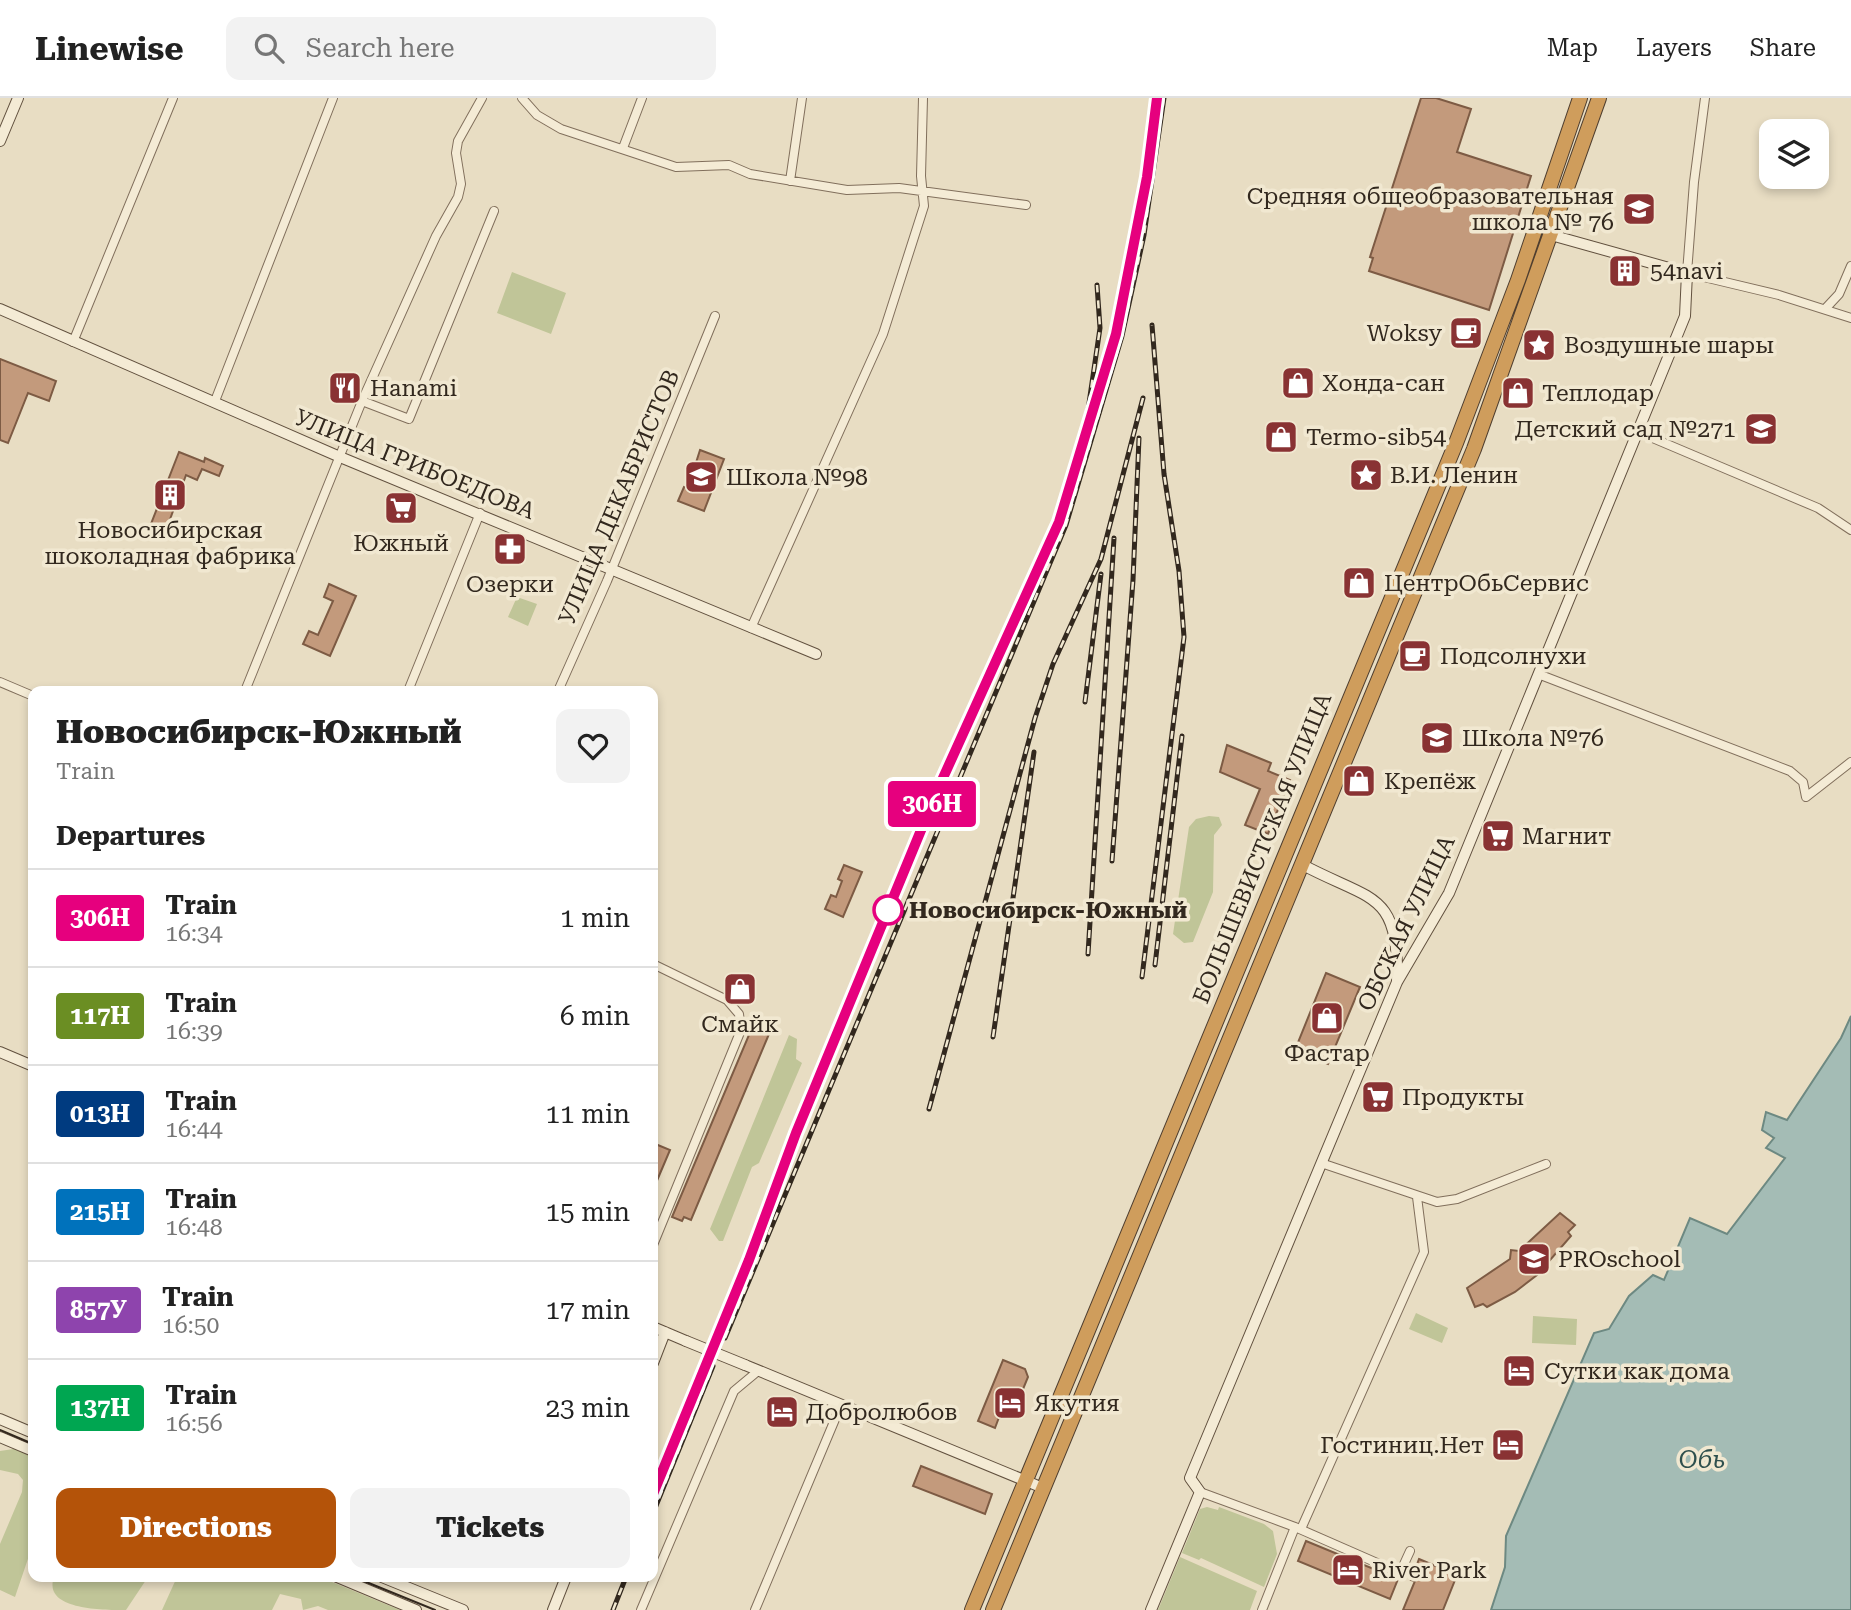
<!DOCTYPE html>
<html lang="en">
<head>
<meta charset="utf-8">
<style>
  :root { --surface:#fff; --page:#f2f2f2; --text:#222; --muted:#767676; --line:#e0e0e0; --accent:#b45309 }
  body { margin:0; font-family:"Roboto Serif",serif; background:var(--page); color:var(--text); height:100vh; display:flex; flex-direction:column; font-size:26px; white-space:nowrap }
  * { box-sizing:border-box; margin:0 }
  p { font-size:23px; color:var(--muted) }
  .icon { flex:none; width:38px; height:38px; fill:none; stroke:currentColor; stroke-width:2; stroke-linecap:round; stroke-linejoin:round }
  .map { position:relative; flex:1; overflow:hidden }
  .sheet { position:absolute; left:28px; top:588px; width:630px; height:896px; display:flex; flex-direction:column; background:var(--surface); border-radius:14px; box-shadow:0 4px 10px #0003 }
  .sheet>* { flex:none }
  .badge { padding:0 14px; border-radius:5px; font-size:24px; line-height:46px }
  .controls { position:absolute; left:1759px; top:21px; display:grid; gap:14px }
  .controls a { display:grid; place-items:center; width:70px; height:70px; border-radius:14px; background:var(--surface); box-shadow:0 4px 10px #0003; font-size:35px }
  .map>.badge { position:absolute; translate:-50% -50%; box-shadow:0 0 0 4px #fff }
  h2 { padding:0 28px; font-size:26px; line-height:63px }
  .round { display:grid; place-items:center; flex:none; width:74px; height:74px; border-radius:14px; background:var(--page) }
  .overview { display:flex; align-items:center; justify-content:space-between; height:119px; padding:0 28px }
  h1 { font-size:33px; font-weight:800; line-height:52px }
  .primary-button { display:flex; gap:14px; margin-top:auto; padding:14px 28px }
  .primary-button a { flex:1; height:80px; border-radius:14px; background:var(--accent); color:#fff; font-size:28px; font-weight:800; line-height:80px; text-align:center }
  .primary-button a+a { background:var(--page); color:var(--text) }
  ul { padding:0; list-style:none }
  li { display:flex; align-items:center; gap:21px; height:98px; padding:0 28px; border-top:2px solid var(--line) }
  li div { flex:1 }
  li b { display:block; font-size:26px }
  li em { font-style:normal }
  li .badge { min-width:77px; font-weight:700; text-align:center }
  header { display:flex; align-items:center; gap:42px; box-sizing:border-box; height:98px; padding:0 35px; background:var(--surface); border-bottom:2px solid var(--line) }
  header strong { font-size:33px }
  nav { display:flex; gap:38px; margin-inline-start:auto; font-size:24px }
  .search { width:490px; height:63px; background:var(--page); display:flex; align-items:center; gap:18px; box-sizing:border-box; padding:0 24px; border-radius:14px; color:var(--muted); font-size:26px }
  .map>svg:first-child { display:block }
  .green { fill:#c0c598 }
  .water { fill:#a4bcb5; stroke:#6d8982; stroke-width:2 }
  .building { fill:#c39a7c; stroke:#7d5b44; stroke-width:2 }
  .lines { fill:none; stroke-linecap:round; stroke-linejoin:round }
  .street-casing { stroke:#816f5c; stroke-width:10 }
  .secondary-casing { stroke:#62513f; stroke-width:12 }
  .highway-casing { stroke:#4f3e2f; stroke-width:16 }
  .street { stroke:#f4ebd5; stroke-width:8 }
  .secondary { stroke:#f4ebd5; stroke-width:10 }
  .highway { stroke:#cf9d5c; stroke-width:14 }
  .tram { stroke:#32281e; stroke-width:2 }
  .rail-casing { stroke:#32281e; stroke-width:5 }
  .rail { stroke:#f1e8d1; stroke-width:2.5; stroke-dasharray:8; stroke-linecap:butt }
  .secondary-bridge-casing { stroke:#62513f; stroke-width:12; stroke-linecap:butt }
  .secondary-bridge { stroke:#f4ebd5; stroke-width:10 }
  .line-casing { stroke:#fff; stroke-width:16 }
  .line { stroke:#e6007e; stroke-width:10 }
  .stop-dot { fill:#fff; stroke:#e6007e; stroke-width:3.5 }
  .labels { text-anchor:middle; stroke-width:7; stroke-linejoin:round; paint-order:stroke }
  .poi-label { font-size:23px; fill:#32281e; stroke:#f1e8d1; text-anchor:start }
  .street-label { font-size:23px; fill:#32281e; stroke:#f1e8d1 }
  .stop-label { font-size:23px; font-weight:bold; fill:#32281e; stroke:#f1e8d1; text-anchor:start }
  .water-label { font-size:24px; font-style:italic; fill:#2f504e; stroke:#f1e8d1 }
</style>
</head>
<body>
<header>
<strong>Linewise</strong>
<div class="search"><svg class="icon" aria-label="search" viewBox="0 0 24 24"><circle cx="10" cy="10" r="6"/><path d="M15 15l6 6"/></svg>Search here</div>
<nav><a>Map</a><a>Layers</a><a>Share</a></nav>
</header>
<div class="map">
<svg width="1851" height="1512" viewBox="0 0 1851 1512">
  <rect width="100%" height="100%" fill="#e8ddc3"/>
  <path class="green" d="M512,174L566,195L551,236L497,215Z
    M517,499L537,506L528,528L508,519Z
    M1209,718L1219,719L1222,727L1214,737L1213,794L1193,844L1184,845L1173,836L1189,729L1196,721Z
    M789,937L797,941L796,961L802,965L759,1065L752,1069L723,1143H719L710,1131Z
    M1416,1215L1448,1230L1442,1245L1409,1231Z
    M1533,1218L1577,1221L1576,1247L1532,1245Z
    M20,1350L33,1355V1446L15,1499L0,1492V1446L22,1394L23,1382L18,1376L0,1372V1353Z
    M1207,1409L1218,1412L1219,1409L1264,1426L1273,1433L1277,1456L1264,1489L1201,1460L1199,1462L1182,1455L1200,1411Z
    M1180,1459L1257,1493L1250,1512H1158Z
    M54,1479H148L126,1512C104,1512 42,1512 54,1479Z
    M177,1479H320L400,1512H328L318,1508L303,1512L301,1501L280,1496L272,1512H162Z"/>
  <path class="water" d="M1851,918V1512H1491L1505,1469L1506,1438L1594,1235L1609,1231L1629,1198L1653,1177L1664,1182L1690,1120L1727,1136L1785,1060L1766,1050L1774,1040L1762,1032L1766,1014L1787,1022L1841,940Z"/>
  <path class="building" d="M1421,0H1436L1471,11L1457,54L1531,78L1489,212L1369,173L1373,160L1370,159Z
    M0,261L56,283L49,303L28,295L8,345L0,342Z
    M700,352L724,361L704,413L678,403L684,389L688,390Z
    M179,354L204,364L205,360L223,368L219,378L202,371L197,382L186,377L164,438L149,431Z
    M329,486L356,498L330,558L303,546L309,533L318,537L333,503L324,499Z
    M1227,647L1271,665L1268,673L1290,682L1268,736L1245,727L1260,691L1220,674Z
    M844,767L862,774L843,819L825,811L831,797L836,799L842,783L838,781Z
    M1326,875L1360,889L1328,966L1295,952Z
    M754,925L769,936L691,1122L684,1119L682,1123L672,1119Z
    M653,1045L670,1052L653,1092Z
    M1560,1115L1575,1127L1568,1134L1571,1138L1537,1177L1515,1194L1487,1209L1483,1206L1475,1209L1467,1190L1510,1161L1511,1152L1519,1153Z
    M1003,1262L1025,1271L1028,1279L1012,1318L1001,1314L995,1330L978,1323Z
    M921,1368L992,1396L985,1416L913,1388Z
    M1306,1443L1398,1481L1390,1501L1298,1463Z
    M1419,1461L1457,1477L1443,1512H1403L1415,1483L1411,1482Z"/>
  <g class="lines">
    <defs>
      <path id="street" d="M522,0L537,17L561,31L676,69L729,67L750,76L847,92L899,90L1026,107
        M1705,0L1694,84L1687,175L1779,197L1851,220
        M623,50L642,0
        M790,83L802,0
        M1825,211L1839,196L1851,168
        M73,244L173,0
        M215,303L333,0
        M362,303L409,321L494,113
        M1636,333L1818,410L1851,432
        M751,530L883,236L924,108L921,78L923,0
        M1538,576L1790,673L1803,684L1806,699L1851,664
        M0,584L33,598
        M245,593L362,303L436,138L458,99L461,86L456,55L458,43L482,0
        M408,593L480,415
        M558,593L607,483L715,218
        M653,866L727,902L739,916L741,932L653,1147
        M1321,1065L1437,1104L1457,1101L1546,1066
        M1200,1394L1295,1429L1400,1475L1410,1453
        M1301,1431L1424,1154L1417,1099
        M641,1512L734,1293L758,1273
        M755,1512L841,1307
        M1262,1512L1295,1429"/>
      <path id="secondary" d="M0,43L18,0
        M0,211L340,359L816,556
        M1301,766C1372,804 1399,792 1397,884
        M0,954L33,968
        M653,1229L686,1243
        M653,1265L665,1234
        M745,1267L1043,1390
        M0,1321L33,1335
        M0,1339L33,1353
        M337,1479L416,1512
        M382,1479L463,1512
        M553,1512L566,1479
        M1151,1512L1200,1394L1190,1380L1397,884L1449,795L1685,218L1687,175L1551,137"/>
      <path id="highway" d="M972,1512L1456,345L1518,182L1580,0
        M993,1512L1474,351L1599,0"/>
    </defs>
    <use href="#street" class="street-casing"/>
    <use href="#secondary" class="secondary-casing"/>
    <use href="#highway" class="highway-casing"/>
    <use href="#street" class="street"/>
    <use href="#secondary" class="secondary"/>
    <use href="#highway" class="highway"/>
    <path class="tram" d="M0,1332L33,1346
      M354,1479L435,1512"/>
    <defs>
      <path id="rail" d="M1082,353L1100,230L1097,187
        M1085,604L1101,476
        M1112,763L1133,482L1139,340
        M1088,856L1114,440
        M1155,867L1182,638
        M1142,879L1184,539L1179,473L1164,376L1152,227
        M993,939L1034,654
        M929,1011L1035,620L1053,566L1101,461L1143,300
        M756,1144C838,922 928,700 1032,486
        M725,1240L1066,427L1122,238L1144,137L1164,0
        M653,1415L713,1268
        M613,1512L626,1479"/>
    </defs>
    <use href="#rail" class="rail-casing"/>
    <use href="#rail" class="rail"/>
    <defs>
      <path id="secondary-bridge" d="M686,1243L745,1267"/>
    </defs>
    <use href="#secondary-bridge" class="secondary-bridge-casing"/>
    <use href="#secondary-bridge" class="secondary-bridge"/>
  </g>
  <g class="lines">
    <defs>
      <path id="line" d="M653,1396L749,1162L796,1035L938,691L1059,424L1116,236L1147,79L1157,0"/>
    </defs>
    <use href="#line" class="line-casing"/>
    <use href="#line" class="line"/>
  </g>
  <defs>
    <symbol id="school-square" viewBox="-11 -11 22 22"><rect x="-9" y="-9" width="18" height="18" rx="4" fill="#893233" stroke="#f1e8d1"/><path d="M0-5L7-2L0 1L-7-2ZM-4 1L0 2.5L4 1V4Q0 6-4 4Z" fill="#fff"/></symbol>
    <symbol id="building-square" viewBox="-11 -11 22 22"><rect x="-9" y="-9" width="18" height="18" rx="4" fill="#893233" stroke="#f1e8d1"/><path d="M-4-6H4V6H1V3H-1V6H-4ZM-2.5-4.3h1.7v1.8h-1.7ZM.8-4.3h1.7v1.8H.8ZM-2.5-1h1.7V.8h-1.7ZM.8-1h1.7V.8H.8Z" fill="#fff"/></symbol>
    <symbol id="cafe-square" viewBox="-11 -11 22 22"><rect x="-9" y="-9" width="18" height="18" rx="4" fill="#893233" stroke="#f1e8d1"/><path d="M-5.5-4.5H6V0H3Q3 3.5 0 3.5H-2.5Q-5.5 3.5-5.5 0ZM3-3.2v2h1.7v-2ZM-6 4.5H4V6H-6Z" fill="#fff"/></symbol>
    <symbol id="sight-square" viewBox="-11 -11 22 22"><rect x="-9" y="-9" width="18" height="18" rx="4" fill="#893233" stroke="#f1e8d1"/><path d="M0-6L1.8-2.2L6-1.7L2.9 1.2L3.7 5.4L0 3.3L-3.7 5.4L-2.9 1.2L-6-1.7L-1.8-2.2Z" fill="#fff"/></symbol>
    <symbol id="shop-square" viewBox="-11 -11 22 22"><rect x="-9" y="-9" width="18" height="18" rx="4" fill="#893233" stroke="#f1e8d1"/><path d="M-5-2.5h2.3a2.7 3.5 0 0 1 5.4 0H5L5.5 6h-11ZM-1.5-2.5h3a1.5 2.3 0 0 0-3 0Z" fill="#fff"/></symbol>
    <symbol id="restaurant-square" viewBox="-11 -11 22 22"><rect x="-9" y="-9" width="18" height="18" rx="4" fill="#893233" stroke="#f1e8d1"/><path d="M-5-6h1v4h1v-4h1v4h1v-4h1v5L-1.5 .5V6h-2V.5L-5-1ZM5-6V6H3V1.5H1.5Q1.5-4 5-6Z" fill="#fff"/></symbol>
    <symbol id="supermarket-square" viewBox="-11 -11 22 22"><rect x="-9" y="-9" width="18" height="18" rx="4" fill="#893233" stroke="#f1e8d1"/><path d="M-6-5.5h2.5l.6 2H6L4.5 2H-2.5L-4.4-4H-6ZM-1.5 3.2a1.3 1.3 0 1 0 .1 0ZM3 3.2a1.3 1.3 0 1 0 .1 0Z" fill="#fff"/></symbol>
    <symbol id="pharmacy-square" viewBox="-11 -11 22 22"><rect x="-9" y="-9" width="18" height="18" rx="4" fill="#893233" stroke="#f1e8d1"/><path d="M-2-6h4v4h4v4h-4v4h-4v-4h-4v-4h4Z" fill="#fff"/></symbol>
    <symbol id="hotel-square" viewBox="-11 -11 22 22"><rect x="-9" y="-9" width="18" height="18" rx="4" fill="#893233" stroke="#f1e8d1"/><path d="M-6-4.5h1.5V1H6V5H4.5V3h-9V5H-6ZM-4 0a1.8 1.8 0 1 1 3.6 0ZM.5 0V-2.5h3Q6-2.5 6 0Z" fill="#fff"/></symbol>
  </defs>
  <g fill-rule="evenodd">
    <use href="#school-square" x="1620" y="92" width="38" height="38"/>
    <use href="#building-square" x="1606" y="154" width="38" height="38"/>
    <use href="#cafe-square" x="1447" y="216" width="38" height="38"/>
    <use href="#sight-square" x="1520" y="228" width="38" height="38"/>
    <use href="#shop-square" x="1279" y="266" width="38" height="38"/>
    <use href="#restaurant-square" x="326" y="271" width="38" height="38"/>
    <use href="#shop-square" x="1499" y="276" width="38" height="38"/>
    <use href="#school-square" x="1742" y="312" width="38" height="38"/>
    <use href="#shop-square" x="1262" y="320" width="38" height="38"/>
    <use href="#sight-square" x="1347" y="358" width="38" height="38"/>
    <use href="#school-square" x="682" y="360" width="38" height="38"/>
    <use href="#building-square" x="151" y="378" width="38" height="38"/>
    <use href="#supermarket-square" x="382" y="391" width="38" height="38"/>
    <use href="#pharmacy-square" x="491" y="432" width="38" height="38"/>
    <use href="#shop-square" x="1340" y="466" width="38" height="38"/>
    <use href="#cafe-square" x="1396" y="539" width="38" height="38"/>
    <use href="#school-square" x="1418" y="621" width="38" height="38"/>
    <use href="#shop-square" x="1340" y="664" width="38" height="38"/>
    <use href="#supermarket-square" x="1479" y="719" width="38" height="38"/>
    <use href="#shop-square" x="721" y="872" width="38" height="38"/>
    <use href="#shop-square" x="1308" y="901" width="38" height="38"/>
    <use href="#supermarket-square" x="1359" y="980" width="38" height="38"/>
    <use href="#school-square" x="1515" y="1142" width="38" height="38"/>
    <use href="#hotel-square" x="1500" y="1254" width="38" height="38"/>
    <use href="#hotel-square" x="991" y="1286" width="38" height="38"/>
    <use href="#hotel-square" x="763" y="1295" width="38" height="38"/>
    <use href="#hotel-square" x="1489" y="1328" width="38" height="38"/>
    <use href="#hotel-square" x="1329" y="1453" width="38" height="38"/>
  </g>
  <circle class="stop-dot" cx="888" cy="812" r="14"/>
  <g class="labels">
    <g class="poi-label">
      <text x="1614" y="106" text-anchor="end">Средняя общеобразовательная<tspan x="1614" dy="26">школа № 76</tspan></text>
      <text x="1650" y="181">54navi</text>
      <text x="1442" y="243" text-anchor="end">Woksy</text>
      <text x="1564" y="255">Воздушные шары</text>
      <text x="1322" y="293">Хонда-сан</text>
      <text x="370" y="298">Hanami</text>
      <text x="1542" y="303">Теплодар</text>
      <text x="1736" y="339" text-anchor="end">Детский сад №271</text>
      <text x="1306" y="347">Termo-sib54</text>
      <text x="1390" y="385">В.И. Ленин</text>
      <text x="726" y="387">Школа №98</text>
      <text x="170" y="440" text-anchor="middle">Новосибирская<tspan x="170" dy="26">шоколадная фабрика</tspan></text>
      <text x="401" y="453" text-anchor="middle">Южный</text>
      <text x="1384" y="493">ЦентрОбьСервис</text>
      <text x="510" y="494" text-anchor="middle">Озерки</text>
      <text x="1440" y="566">Подсолнухи</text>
      <text x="1462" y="648">Школа №76</text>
      <text x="1384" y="691">Крепёж</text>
      <text x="1522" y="746">Магнит</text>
      <text x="740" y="934" text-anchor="middle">Смайк</text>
      <text x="1327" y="963" text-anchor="middle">Фастар</text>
      <text x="1402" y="1007">Продукты</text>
      <text x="1558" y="1169">PROschool</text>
      <text x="1544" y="1281">Сутки как дома</text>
      <text x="1034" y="1313">Якутия</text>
      <text x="806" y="1322">Добролюбов</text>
      <text x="1484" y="1355" text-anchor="end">Гостиниц.Нет</text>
      <text x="1372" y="1480">River Park</text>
    </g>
    <g class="street-label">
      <text transform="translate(415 366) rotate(22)" y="8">УЛИЦА ГРИБОЕДОВА</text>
      <text transform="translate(619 399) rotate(-67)" y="8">УЛИЦА ДЕКАБРИСТОВ</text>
      <text transform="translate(1262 750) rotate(-68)" y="8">БОЛЬШЕВИСТСКАЯ УЛИЦА</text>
      <text transform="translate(1406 825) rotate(-64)" y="8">ОБСКАЯ УЛИЦА</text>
    </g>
    <g class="stop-label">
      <text x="909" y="820">Новосибирск-Южный</text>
    </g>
    <g class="water-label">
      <text x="1702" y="1370">Обь</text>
    </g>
  </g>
</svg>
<div class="controls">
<a><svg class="icon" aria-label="layers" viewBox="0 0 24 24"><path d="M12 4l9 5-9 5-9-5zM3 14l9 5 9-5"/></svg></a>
</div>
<b class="badge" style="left:932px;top:706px;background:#e6007e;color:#fff">306Н</b>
<section class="sheet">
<div class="overview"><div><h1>Новосибирск-Южный</h1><p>Train</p></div><a class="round"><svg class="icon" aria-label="heart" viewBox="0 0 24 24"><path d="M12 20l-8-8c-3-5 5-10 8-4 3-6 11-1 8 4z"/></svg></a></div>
<h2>Departures</h2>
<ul>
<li><span class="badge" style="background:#e6007e;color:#fff">306Н</span><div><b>Train</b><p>16:34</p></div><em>1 min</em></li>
<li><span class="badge" style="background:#6b8e23;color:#fff">117Н</span><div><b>Train</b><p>16:39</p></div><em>6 min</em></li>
<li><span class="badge" style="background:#003b80;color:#fff">013Н</span><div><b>Train</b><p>16:44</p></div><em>11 min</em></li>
<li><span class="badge" style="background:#0072bc;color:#fff">215Н</span><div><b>Train</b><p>16:48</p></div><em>15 min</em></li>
<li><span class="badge" style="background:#8e44ad;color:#fff">857У</span><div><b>Train</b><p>16:50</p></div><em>17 min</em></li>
<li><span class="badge" style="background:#00a651;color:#fff">137Н</span><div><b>Train</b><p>16:56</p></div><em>23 min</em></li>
</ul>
<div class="primary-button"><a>Directions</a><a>Tickets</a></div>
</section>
</div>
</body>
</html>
